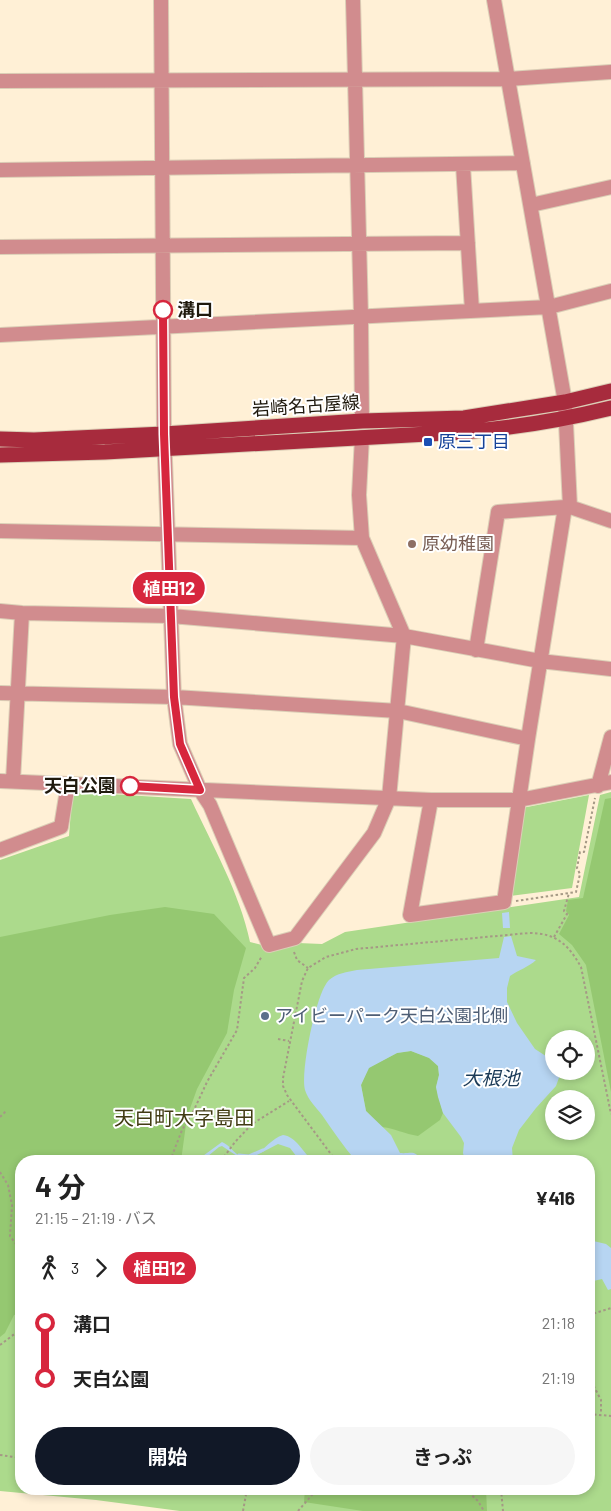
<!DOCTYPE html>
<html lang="ja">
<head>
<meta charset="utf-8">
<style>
  :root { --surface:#fff; --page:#f6f6f6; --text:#222; --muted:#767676; --accent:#111827 }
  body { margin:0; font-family:Barlow,"Noto Sans JP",sans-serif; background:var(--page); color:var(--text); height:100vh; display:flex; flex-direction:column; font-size:19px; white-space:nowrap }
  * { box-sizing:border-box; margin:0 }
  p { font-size:16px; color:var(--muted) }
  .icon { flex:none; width:28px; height:28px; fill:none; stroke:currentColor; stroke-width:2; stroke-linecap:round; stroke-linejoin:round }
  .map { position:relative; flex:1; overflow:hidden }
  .details { position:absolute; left:15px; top:1155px; width:580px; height:340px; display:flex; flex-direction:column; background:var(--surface); border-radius:20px; box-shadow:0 2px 8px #0003 }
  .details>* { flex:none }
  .badge { padding:0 10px; border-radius:16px; font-size:18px; line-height:32px }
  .fabs { position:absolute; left:545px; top:1030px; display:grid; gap:10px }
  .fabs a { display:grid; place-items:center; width:50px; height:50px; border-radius:50%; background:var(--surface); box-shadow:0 2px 8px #0003; font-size:25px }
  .map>.badge { position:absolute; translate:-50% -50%; box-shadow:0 0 0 2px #fff }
  .legs { display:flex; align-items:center; gap:8px; height:55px; padding:0 20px; font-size:16px }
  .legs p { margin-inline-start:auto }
  .head { display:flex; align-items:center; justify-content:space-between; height:85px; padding:0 20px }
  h1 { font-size:28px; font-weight:700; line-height:38px }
  .action { display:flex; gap:10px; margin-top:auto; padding:10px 20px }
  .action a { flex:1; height:58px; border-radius:30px; background:var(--accent); color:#fff; font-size:20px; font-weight:700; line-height:58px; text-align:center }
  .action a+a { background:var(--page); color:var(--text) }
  ul { padding:0 20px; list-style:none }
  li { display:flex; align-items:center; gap:18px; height:55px; font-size:19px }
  li i { display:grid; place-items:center; width:8px; height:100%; margin:0 6px; background:currentColor }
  li i::after { content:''; width:12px; height:12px; margin:-6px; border:4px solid; border-radius:50%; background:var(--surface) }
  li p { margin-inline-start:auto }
  li:first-child i { background:linear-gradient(#0000 50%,currentColor 0) }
  li:last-child i { background:linear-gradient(currentColor 50%,#0000 0) }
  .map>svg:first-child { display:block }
  .green { fill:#acda8c; fill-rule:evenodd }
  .forest { fill:#95c871 }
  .water { fill:#b7d5f2 }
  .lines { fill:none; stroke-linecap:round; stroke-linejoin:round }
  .stream { stroke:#b7d5f2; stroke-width:3 }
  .minor-casing { stroke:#dbceb6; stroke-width:16 }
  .major-casing { stroke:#dbceb6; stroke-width:17 }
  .path { stroke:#a59985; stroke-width:2; stroke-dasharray:2.5 2.5; stroke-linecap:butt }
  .minor { stroke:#d18c8e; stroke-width:14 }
  .major { stroke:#a72b3d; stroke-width:15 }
  .line-1-casing { stroke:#fff; stroke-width:11 }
  .line-1 { stroke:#d7263d; stroke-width:8 }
  .stop-1-dot { fill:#fff; stroke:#d7263d; stroke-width:2.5 }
  .transit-dot { fill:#1a4fb4; stroke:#fff; stroke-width:2 }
  .education-dot { fill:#8d6e63; stroke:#fff; stroke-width:2 }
  .service-dot { fill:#5c6f8a; stroke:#fff; stroke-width:2 }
  .labels { text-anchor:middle; stroke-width:4; stroke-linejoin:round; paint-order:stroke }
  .stop-label { font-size:18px; font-weight:bold; fill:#1f190d; stroke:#fff; text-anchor:start }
  .street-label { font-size:18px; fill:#1f190d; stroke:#fff }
  .transit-label { font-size:18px; fill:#164399; stroke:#fff; text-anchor:start }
  .education-label { font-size:18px; fill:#785e54; stroke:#fff; text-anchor:start }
  .service-label { font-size:18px; fill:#4e5e75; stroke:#fff; text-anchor:start }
  .water-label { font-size:19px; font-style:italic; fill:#1b3b58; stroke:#fff }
  .quarter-label { font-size:20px; fill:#413c13; stroke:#fff }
</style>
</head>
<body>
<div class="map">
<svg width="611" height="1511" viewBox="0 0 611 1511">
  <rect width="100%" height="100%" fill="#fff0d6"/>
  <path class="green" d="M76,792L191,799C212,845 240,893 250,942L278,949L292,946L298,943L322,944L345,932L579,897L600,795L611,792V1511H180L96,1500L0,1491V860L69,836L72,797ZM554,1039H586V1071H554ZM554,1099H586V1131H554ZM21,1161H589V1489H21Z
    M589,795L572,888L510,896L522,808Z"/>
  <path class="forest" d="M611,798V1092L586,965L572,945L559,934L569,915L566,911L568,900L583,898L605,799Z
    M165,907L214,914L246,948L234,990L227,1033L197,1089L187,1117L181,1161H21V1313L14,1315L5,1333L0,1337V937L110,915Z
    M411,1051L430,1058L438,1066L439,1075L436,1087L443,1113L440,1120L418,1136C405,1134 394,1128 381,1127L366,1111L361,1085L368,1068L397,1053Z
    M305,1489H486L487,1511H363L304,1502Z"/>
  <path class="water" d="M509,912L510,928H503L502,913Z
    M511,936L517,956L536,960C529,967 518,970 510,976L507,988V1002L517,1023L535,1049L552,1060L554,1063V1071L561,1072L556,1086L536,1108L519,1130L512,1148L513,1161H465L463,1153L464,1143L461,1137L443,1113L438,1097L436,1087L439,1075L438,1066L429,1058L411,1051L397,1053L369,1068L361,1085L366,1111L391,1135L400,1153C412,1154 414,1149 422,1161H356C344,1147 333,1131 322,1115C316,1107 308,1100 305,1090C300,1073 316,992 329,980C337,973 347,972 357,970L499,958L504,937Z
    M283,1135C297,1137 303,1153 313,1161H300L290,1148L278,1144L249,1159L240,1158L222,1146L219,1147L202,1161H196L222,1142C230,1145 234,1154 241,1156C259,1161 268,1139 283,1135Z
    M589,1240L606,1244L611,1248V1289L608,1290L602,1279L589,1282Z"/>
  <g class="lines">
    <path class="stream" d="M239,1155L249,1156L263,1150"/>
    <defs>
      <path id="minor" d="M161,0L164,434L174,697L180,744L200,790L210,805L269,945L295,938L374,833L389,798L404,636L362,538L359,495L362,437
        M353,0L361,317L362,421
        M494,0L565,402L570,507L611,521
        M0,81L508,79L611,72
        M463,165L472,311
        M0,170L523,163
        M531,205L611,187
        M0,247L468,243
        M0,335L549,307L611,291
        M0,531L362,538
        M0,611L22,613L171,616L404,636L540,661L611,669
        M0,693L174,697L398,711L528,739
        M0,781L431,800H519L611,782
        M13,781L22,613
        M598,786L611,737
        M431,800L410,915L504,902L528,739L565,507L498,512L476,650
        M0,850L61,827L68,784"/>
      <path id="major" d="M0,439L34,440L164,434L362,421L464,418L565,402L611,391
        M0,455L105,452L463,432C513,428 562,420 611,408"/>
    </defs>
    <use href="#minor" class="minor-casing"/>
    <use href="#major" class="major-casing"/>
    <path class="path" d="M516,901L576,892L580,874L577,868L580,852H584L595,798
      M554,937L567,914L564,911L569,893
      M294,952L297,960L308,968
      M278,1039L289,1041
      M0,1117L6,1111
      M252,1124L193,1112L207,1082L237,1030L244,978L255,968L262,956
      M170,1161L182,1130L193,1112
      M221,1161L235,1142L252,1124L289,1101
      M336,1161L287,1095L283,1086V1078L302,981L308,968L326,957L356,949L529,933C556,933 568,944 581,967L611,1114
      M0,1172L8,1185L12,1205L10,1236L21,1251
      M589,1315L611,1308
      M0,1345L21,1329
      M589,1377L601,1400V1414
      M589,1414L611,1416
      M0,1455L21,1458
      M465,1489L478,1501L484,1511
      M501,1489L503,1511
      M243,1511L247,1489
      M298,1511L312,1495V1489"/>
    <use href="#minor" class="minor"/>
    <use href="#major" class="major"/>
  </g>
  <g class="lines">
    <defs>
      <path id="line-1" d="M130,786L200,790L180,744L174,697L164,434L163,310"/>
    </defs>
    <use href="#line-1" class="line-1-casing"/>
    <use href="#line-1" class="line-1"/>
  </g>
  <g class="stop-1-dot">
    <circle cx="163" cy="310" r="9"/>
    <circle cx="130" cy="786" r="9"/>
  </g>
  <rect class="transit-dot" x="423" y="437" width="10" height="10" rx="2.5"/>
  <circle class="education-dot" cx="412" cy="544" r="5"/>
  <circle class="service-dot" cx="265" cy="1016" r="5"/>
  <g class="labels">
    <g class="stop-label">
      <text x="177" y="316">溝口</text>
      <text x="116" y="792" text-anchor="end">天白公園</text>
    </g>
    <g class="street-label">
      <text transform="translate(306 406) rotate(-4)" y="6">岩崎名古屋線</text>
    </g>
    <g class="transit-label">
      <text x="438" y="448">原三丁目</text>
    </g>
    <g class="education-label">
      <text x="422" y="550">原幼稚園</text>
    </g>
    <g class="service-label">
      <text x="275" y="1022">アイビーパーク天白公園北側</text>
    </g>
    <g class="water-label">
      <text x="491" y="1085">大根池</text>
    </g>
    <g class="quarter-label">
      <text x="184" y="1125">天白町大字島田</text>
    </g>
  </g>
</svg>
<div class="fabs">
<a><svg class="icon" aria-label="locate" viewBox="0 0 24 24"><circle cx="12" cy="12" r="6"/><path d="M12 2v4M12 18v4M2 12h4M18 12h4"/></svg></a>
<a><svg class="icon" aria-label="layers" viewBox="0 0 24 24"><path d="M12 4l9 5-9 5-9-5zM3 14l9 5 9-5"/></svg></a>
</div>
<b class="badge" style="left:169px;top:588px;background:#d7263d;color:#fff">植田12</b>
<section class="details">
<div class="head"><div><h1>4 分</h1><p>21:15 – 21:19 · バス</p></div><b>¥416</b></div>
<div class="legs"><svg class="icon" aria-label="walk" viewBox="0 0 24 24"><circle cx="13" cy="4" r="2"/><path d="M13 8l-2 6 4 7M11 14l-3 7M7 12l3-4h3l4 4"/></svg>3<svg class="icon" aria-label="forward" viewBox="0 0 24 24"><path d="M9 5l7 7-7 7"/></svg><b class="badge" style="background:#d7263d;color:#fff">植田12</b></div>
<ul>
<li><i style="color:#d7263d"></i><b>溝口</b><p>21:18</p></li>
<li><i style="color:#d7263d"></i><b>天白公園</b><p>21:19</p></li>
</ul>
<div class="action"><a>開始</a><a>きっぷ</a></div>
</section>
</div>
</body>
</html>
